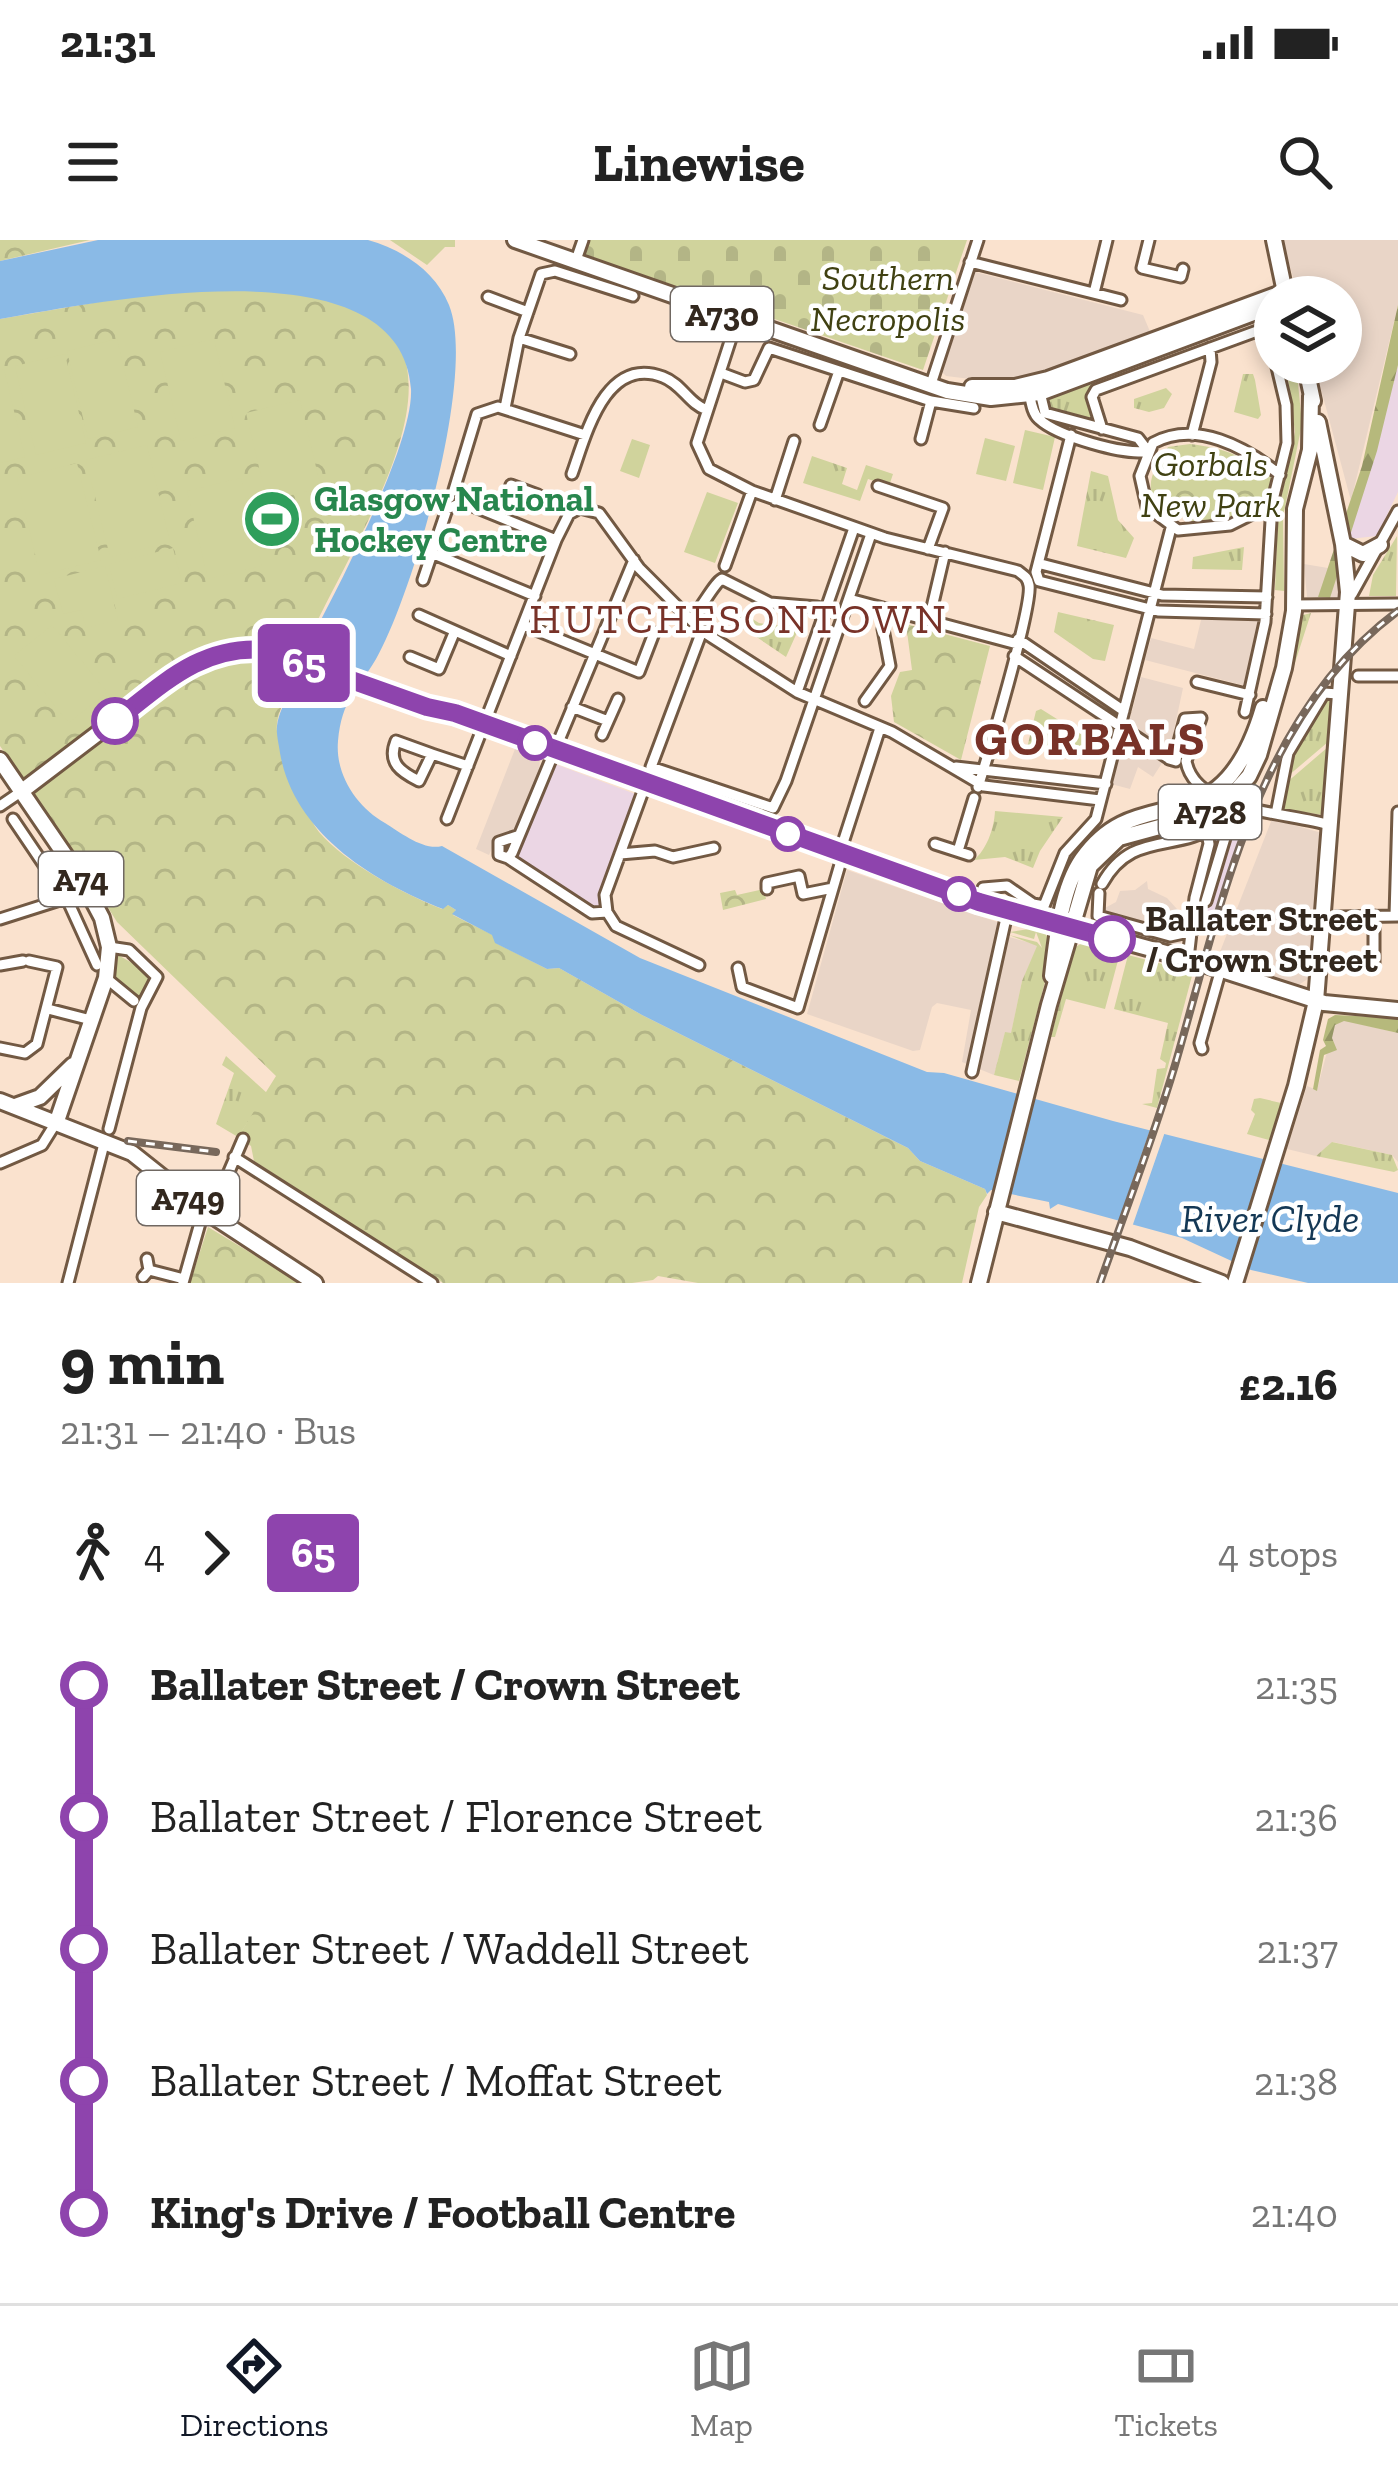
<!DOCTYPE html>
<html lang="en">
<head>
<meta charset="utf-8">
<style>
  :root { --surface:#fff; --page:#f2f2f2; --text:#222; --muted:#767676; --line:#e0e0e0; --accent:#111827 }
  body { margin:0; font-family:"Zilla Slab",serif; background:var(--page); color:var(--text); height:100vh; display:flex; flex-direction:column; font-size:45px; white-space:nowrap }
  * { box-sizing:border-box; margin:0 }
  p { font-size:39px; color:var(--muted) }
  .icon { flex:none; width:66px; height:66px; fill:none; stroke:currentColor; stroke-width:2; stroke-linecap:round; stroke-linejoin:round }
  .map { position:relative; height:1043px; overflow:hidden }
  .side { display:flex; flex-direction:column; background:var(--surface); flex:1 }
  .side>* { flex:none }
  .badge { padding:0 24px; border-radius:9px; font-size:42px; line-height:78px }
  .buttons { position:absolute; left:1254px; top:36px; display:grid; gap:24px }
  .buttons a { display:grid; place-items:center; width:108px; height:108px; border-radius:50%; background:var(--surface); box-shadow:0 6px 18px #0003; font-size:60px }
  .map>.badge { position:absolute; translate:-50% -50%; box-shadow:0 0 0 6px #fff }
  .legs { display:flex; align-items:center; gap:18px; height:132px; padding:0 60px; font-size:39px }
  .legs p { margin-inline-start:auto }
  .head { display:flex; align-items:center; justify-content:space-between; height:204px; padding:0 60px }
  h1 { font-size:66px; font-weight:700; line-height:90px }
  ul { padding:0 60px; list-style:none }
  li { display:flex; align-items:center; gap:42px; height:132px; font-size:45px }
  li i { display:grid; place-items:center; width:18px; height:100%; margin:0 15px; background:currentColor }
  li i::after { content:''; width:30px; height:30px; margin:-15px; border:9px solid; border-radius:50%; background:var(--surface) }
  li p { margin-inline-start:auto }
  li:first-child i { background:linear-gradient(#0000 50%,currentColor 0) }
  li:last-child i { background:linear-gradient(currentColor 50%,#0000 0) }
  .status { display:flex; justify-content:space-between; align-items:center; height:84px; padding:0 60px; background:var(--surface); direction:ltr }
  .status svg { height:33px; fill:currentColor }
  header { display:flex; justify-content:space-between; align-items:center; height:156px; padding:0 60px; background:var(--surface); font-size:54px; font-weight:700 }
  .dock { display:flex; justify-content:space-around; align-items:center; height:168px; border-top:3px solid var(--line); background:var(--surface); font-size:33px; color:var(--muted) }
  .dock a { display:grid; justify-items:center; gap:6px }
  .dock .active { color:var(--accent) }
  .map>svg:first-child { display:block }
  .commercial { fill:#e9d5c7 }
  .industrial { fill:#ebd6e4 }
  .grass { fill:url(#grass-tufts) }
  .forest { fill:url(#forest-firs) }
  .cemetery { fill:url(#cemetery-stones) }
  .park { fill:url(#park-crowns) }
  .garden { fill:#d0d39c }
  .water { fill:#8abae6 }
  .pier { fill:#fae2ce }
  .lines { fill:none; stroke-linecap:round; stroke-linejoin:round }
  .minor-casing { stroke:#725943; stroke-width:15 }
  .major-casing { stroke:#725943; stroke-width:20 }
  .minor { stroke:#fff; stroke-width:9 }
  .major { stroke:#fff; stroke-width:14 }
  .rail-casing { stroke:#78685b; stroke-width:8 }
  .rail { stroke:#fff; stroke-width:3; stroke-dasharray:9; stroke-linecap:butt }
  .line-1-casing { stroke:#fff; stroke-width:27 }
  .line-1 { stroke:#8e44ad; stroke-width:18 }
  .stop-1-dot { fill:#fff; stroke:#8e44ad; stroke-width:6 }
  .labels { text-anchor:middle; stroke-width:9; stroke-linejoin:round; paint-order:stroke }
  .shield { fill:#fff; stroke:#706862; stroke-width:3 }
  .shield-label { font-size:33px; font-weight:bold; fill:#33281e }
  .park-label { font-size:36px; font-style:italic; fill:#404112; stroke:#fff }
  .leisure-label { font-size:36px; font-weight:bold; fill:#27864d; stroke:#fff; text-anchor:start }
  .stop-label { font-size:36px; font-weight:bold; fill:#33281e; stroke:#fff; text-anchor:start }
  .water-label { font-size:39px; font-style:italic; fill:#143855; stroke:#fff }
  .quarter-label { font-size:42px; letter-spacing:3px; fill:#783228; stroke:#fff }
  .district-label { font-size:48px; font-weight:bold; letter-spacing:3px; fill:#783228; stroke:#fff }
</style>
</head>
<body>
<div class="status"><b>21:31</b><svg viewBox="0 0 49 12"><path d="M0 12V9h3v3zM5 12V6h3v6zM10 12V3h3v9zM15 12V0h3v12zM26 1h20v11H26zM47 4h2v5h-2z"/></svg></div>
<header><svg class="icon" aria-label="menu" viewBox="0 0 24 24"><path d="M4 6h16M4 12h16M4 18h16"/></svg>Linewise<svg class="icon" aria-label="search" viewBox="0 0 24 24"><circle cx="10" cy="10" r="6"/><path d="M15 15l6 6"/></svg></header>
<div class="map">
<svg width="1398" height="1043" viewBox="0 0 1398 1043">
  <defs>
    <pattern id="grass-tufts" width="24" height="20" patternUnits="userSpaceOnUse" patternTransform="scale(3)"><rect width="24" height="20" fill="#d0d39c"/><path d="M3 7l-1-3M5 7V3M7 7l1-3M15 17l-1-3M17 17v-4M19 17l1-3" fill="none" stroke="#b3b586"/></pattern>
    <pattern id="forest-firs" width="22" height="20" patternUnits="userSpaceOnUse" patternTransform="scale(3)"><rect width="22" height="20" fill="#b6b97c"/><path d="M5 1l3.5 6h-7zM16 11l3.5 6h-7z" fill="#959665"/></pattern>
    <pattern id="cemetery-stones" width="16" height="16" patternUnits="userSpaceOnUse" patternTransform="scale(3)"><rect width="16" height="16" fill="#d0d39c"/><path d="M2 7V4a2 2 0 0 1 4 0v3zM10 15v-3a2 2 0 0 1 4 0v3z" fill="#b3b586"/></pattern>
    <pattern id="park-crowns" width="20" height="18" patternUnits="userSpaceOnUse" patternTransform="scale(3)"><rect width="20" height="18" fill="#d0d39c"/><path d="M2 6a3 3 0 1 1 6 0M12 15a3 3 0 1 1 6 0" fill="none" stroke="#b3b586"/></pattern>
  </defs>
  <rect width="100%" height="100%" fill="#fae2ce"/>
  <path class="commercial" d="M1282,0H1398V65L1351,261L1314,123H1341V57H1299Z
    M975,32L1143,75L1151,94L1039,135L979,140L946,136L942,132Z
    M1304,324L1340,330V358L1307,357Z
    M1202,376L1262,377L1246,446L1145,420L1151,398L1194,409Z
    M1141,437L1183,448L1170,509L1128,486Z
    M1124,498L1162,523L1153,537L1138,527L1130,549L1111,544Z
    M515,509L540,518L539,535L518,587L496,599L489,615L476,609Z
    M1272,579L1322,593L1312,736L1297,746L1216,722Z
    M847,630L1000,683L1009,697L1038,705L1022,741L1011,794L1005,793L994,835L962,822L971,770L937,763L932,767L920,810L913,811L807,774Z
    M1147,641L1148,649L1167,658L1187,680L1180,707L1099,687L1103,669L1116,662L1120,651L1135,650Z
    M1343,780L1398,793V922L1392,915L1333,902L1316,916L1287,909L1307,846L1317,850L1334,785Z"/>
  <path class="industrial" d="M1398,125V252L1377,296L1349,299Z
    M555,524L638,555L598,668L514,620Z
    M1225,572L1249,576L1216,674L1198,667Z"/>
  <path class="grass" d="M1243,134H1253L1255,140L1261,175L1258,179L1234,172Z
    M1092,140L1095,147L1088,156L1094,181L1049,168L1050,156Z
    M1166,148L1172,154L1164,168L1149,172L1134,168V159Z
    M812,216L847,228L842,244L857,250L866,225L893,234L889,246L868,239L860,261L803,243Z
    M1091,231L1108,236L1118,280L1134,298L1126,318L1077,306Z
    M1397,296L1396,356H1369L1373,335Z
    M1244,307L1242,330L1192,329L1193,317Z
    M733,367L759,383L799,388L786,417L727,377Z
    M1058,372L1114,385L1105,421L1093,419L1054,392Z
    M1311,373L1250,563L1243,555L1266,514L1303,375Z
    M1328,456H1332L1328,502L1288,536V517Z
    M1041,469L1084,496L1089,503L1084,513L1027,508L1036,471Z
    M1328,507L1323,575L1283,569L1286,543Z
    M995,571L1063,577L1040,611L1033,628L1005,617L974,620C986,610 994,590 995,571Z
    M1029,689L1045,693L1050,701L1046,738L1019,841L994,835L1005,792L1011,793L1022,741L1037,706L1009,695L1037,702L1042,708L1036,692L1034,699L1010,692Z
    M1082,703L1120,713L1105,769L1066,759L1055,797H1051L1074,708Z
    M118,715L143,729L149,741L140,759L124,748L122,742L115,740Z
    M1128,715L1193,732L1157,868L1142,864L1152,863L1157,829L1165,828L1166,823L1160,819L1168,783L1114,769Z
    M226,816L267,853L238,897L216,884L234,833L222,825Z
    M1332,902L1392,915L1398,930L1394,932L1316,916Z"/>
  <path class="forest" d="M1398,65V125L1377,211L1330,358L1318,357L1362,226Z
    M1335,775L1398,778V793L1344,781L1335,785L1332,798L1337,810L1324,815L1317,851L1313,849L1320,810L1326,806L1323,800L1328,779Z"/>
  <path class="cemetery" d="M589,0H967L923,130L716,59L707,52L704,56L583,16Z"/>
  <path class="park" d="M0,0H90L0,21Z
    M273,39C544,71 333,311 289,447C285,460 275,478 277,491C280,505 289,520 294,533C301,551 307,577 319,592C345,623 404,654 442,669L448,665L456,670L453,675L493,695L496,703L547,729L559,728L642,775L908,908L920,921L985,949L987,955L979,967L962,1043H698L658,1036L653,1040L632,1043H443L254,921L251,906L238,897L276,836L117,682L69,605L0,506V79L202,44Z
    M1190,204C1224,208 1247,217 1273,238L1269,260C1241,278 1202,295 1174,271L1164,273C1140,248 1153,231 1168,207Z
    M906,384L990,406L961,520L894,482L891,456L900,432L912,430Z
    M764,649L766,659L723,670L720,653L735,650L737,655Z
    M208,987L297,1041L296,1043H190Z"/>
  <path class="garden" d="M390,0H455V7H445L427,25Z
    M117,99L138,187L88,199L67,111Z
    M214,99L235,188L181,201L160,112Z
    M65,114L86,203L36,215L15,126Z
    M1286,123H1296L1302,184L1283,277L1284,351L1275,350L1278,274L1295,192Z
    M4,129L25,217L0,223V130Z
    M300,160L321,248L267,261L246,173Z
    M1025,190L1055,197L1043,250L1013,243Z
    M985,198L1015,206L1006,241L976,234Z
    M632,199L650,205L639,238L620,231Z
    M147,205L170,302L110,317L86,220Z
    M77,223L101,320L40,335L17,238Z
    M241,238L262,326L208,339L187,251Z
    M707,252L738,263L715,323L684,312Z
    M173,308L182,343L117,359L109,324Z
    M105,326L118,380L86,388L81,370L63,374L54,339Z
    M52,385L107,452L69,483L14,416Z
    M1260,858L1281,863L1274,896L1269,900L1247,894L1255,874L1251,870L1254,859Z"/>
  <path class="water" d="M98,0H368C403,10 435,31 449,65C477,134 413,354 376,419C357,451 342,459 338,501C335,535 357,567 385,583C401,593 424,611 442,606L640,718L927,832L944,833L1113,881L1398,953V1043H1308L1251,1030L1182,998L1058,964L1050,969L1049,962L991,950L987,954L985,949L920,921L908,908L642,775L559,728L547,729L495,703L492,695L452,674L456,670L448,665L443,669C372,641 294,593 280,513C279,505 276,494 277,486C278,475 285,462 289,452C305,405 330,365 351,320C370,281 413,191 411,149C401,0 106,61 0,79V21Z"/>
  <path class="pier" d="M1152,884L1171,889H1166L1131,990L1117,986Z"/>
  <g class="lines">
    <defs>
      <path id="minor" d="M1149,0L1142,28L1181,37L1183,29
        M970,22L1121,60
        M575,23L583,0
        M1094,53L1107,0
        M488,57L528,72
        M737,80L697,203L709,229L752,251L885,298L1018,331C1024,336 1027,336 1029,345C1033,365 987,519 978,547
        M519,98L570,114
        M721,133L745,142L754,140L769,108L931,161L974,168
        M931,144L978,0
        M1039,148L1045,173L1138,198L1148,211
        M1029,152C1031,161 1032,173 1039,179C1057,196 1125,216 1148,211
        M505,168L519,98L541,34L555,31L633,56
        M820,185L839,131
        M1102,189L1092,157L1096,150L1257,91L1269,98L1275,117
        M1071,195L1036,332L1039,341L1158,371L1266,374
        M1192,195L1211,122L1210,108
        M921,199L931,161
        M572,234C586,195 605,115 663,137C682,144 689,164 707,170
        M878,246L943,268L928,309
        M454,250L477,174L498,167L585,195
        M775,260L794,201
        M1272,264L1230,285L1178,290L1147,267L1140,236L1153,203C1196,180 1246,207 1280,235
        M500,277L511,245L538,255
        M434,314L535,356
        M1041,324L1162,355L1267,357
        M725,326L752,251
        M423,340L447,269L463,262L556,300
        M1352,354L1398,271
        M849,359L1017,404
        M1294,365L1398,364
        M419,375L511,416
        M691,379C702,368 714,343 722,339L770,363L817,367L822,379
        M929,380L945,312
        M524,385L639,432L654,393
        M702,391L651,527L773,568L786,541L871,294
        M1018,399L1124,471
        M1014,416L1168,518
        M410,417L439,429L454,393
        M1358,436H1398
        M1197,442L1250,455
        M797,452L854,288
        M865,461L890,426L883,389
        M572,467L608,481
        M1245,472L1265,382L1272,264L1287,203L1286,165L1276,123
        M602,495L618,459
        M1171,512L1177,514L1176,521L1169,519Z
        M1176,513L1185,479L1201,478L1186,521C1195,573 1290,572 1329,585
        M432,514L396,501C387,523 401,532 419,541L432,514L468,526
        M956,527L1106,544
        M0,566L22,551
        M1276,574L1288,513L1324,453L1338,454
        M13,579L67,659L97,725
        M447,579L556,300L569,274L580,268L599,273L639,328L702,391L797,452L892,492L984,546L1100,560
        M517,596L499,602V615L508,618L512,613L634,320
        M935,604L969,615
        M958,611L974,558
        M620,614L655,611L673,617L714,608
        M508,618L592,673L607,672L616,686L699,725
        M1102,644C1132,589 1178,614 1217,584L1228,588
        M983,648L1007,646L1033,664L1044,666L1065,613L1096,579L1171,288
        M767,649V643L799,636L803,654L833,648
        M1099,653L1098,676L1170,696L1193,691
        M1206,661L1231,578
        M607,672L605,655L646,543
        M1374,676V725
        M1395,676L1398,572
        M1336,677L1398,676
        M0,679L88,651
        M1188,719L1195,658L1209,604L1207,592
        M0,725L23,721
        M738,728L742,747L798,768L841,621L840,612L880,488
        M106,738L134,761
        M48,769L91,780
        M0,808L25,813L37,804L57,727L29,721
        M1202,809L1200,803L1221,729
        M972,832L1008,669
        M109,889L141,768L157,737L129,710L109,707
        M234,917L432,1043
        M0,923L42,905L57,881
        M149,1030L184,1039
        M143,1037L149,1030L147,1019
        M68,1043L105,900
        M183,1043L202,976L228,934L243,899"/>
      <path id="major" d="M515,0L947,151L991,158L1040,153L1275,65
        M1274,0L1286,57
        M1305,123L1313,161
        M972,147H1015L1048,139L1284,52
        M1343,304L1363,314L1380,305
        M0,520L82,640L102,678L109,707L106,738L57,881
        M22,551L189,424C215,411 238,407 267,410L427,467L455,473L979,662L1188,719L1324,763L1398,770
        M1052,736C1056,701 1061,649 1082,619C1141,535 1220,614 1263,468
        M0,861L132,913L205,971L315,1043
        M15,866L40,857L73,825
        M996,972L1130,1008L1222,1043
        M979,1043L1049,765L1090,626L1119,598L1200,576L1225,563L1249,536L1259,515L1284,428L1294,371L1295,269L1310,210L1311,156
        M1235,1043L1296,846L1316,761L1348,352L1343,304L1318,182"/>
    </defs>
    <use href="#minor" class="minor-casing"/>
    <use href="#major" class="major-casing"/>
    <use href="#minor" class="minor"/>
    <use href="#major" class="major"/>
    <defs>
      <path id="rail" d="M128,901L216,912
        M1100,1043C1125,971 1153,899 1175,825C1222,664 1256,476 1398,371"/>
    </defs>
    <use href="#rail" class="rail-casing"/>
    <use href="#rail" class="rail"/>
  </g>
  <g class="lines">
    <defs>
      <path id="line-1" d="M115,481C163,444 202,404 267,410L427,467L455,473L979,662L1112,699"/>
    </defs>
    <use href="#line-1" class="line-1-casing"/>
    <use href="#line-1" class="line-1"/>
  </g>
  <defs>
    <symbol id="stadium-disc" viewBox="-11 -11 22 22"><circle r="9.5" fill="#2e9e5b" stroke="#fff"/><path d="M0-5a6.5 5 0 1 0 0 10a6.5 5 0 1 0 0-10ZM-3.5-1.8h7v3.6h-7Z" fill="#fff"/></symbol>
  </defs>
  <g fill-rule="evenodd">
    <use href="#stadium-disc" x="239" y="246" width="66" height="66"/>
  </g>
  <g class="stop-1-dot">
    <circle cx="115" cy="481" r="21"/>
    <circle cx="535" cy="503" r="15"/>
    <circle cx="788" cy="594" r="15"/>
    <circle cx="959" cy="654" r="15"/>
    <circle cx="1112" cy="699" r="21"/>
  </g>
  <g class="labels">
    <g class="shield">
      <rect x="671" y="47" width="102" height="54" rx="9"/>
      <rect x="1159" y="545" width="102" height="54" rx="9"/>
      <rect x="39" y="612" width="84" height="54" rx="9"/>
      <rect x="137" y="931" width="102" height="54" rx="9"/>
    </g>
    <g class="shield-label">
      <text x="722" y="86">A730</text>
      <text x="1210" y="584">A728</text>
      <text x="81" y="651">A74</text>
      <text x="188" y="970">A749</text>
    </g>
    <g class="park-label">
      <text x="888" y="50">Southern<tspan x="888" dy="41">Necropolis</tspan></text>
      <text x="1211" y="236">Gorbals<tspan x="1211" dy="41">New Park</tspan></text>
    </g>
    <g class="leisure-label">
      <text x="314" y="271">Glasgow National<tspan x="314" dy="41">Hockey Centre</tspan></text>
    </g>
    <g class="stop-label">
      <text x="1145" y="691">Ballater Street<tspan x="1145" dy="41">/ Crown Street</tspan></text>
    </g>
    <g class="water-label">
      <text x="1270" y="992">River Clyde</text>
    </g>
    <g class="quarter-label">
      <text x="739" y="393">HUTCHESONTOWN</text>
    </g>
    <g class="district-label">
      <text x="1091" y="515">GORBALS</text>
    </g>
  </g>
</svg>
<div class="buttons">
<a><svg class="icon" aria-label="layers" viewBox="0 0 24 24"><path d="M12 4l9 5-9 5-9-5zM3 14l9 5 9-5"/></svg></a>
</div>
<b class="badge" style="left:304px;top:423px;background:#8e44ad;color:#fff">65</b>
</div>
<section class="side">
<div class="head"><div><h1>9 min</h1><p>21:31 – 21:40 · Bus</p></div><b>£2.16</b></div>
<div class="legs"><svg class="icon" aria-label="walk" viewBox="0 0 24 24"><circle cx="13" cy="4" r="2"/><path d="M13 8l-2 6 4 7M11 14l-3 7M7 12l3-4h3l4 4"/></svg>4<svg class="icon" aria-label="forward" viewBox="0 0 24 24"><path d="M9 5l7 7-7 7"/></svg><b class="badge" style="background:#8e44ad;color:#fff">65</b><p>4 stops</p></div>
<ul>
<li><i style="color:#8e44ad"></i><b>Ballater Street / Crown Street</b><p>21:35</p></li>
<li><i style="color:#8e44ad"></i><span>Ballater Street / Florence Street</span><p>21:36</p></li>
<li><i style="color:#8e44ad"></i><span>Ballater Street / Waddell Street</span><p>21:37</p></li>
<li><i style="color:#8e44ad"></i><span>Ballater Street / Moffat Street</span><p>21:38</p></li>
<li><i style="color:#8e44ad"></i><b>King's Drive / Football Centre</b><p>21:40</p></li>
</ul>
</section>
<nav class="dock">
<a class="active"><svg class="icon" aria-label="directions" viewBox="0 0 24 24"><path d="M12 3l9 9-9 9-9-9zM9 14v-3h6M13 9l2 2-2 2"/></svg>Directions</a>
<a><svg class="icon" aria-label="map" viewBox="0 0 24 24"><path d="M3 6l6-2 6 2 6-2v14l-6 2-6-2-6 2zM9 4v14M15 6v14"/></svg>Map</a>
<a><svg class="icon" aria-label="tickets" viewBox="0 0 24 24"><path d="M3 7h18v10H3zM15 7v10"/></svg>Tickets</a>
</nav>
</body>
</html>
